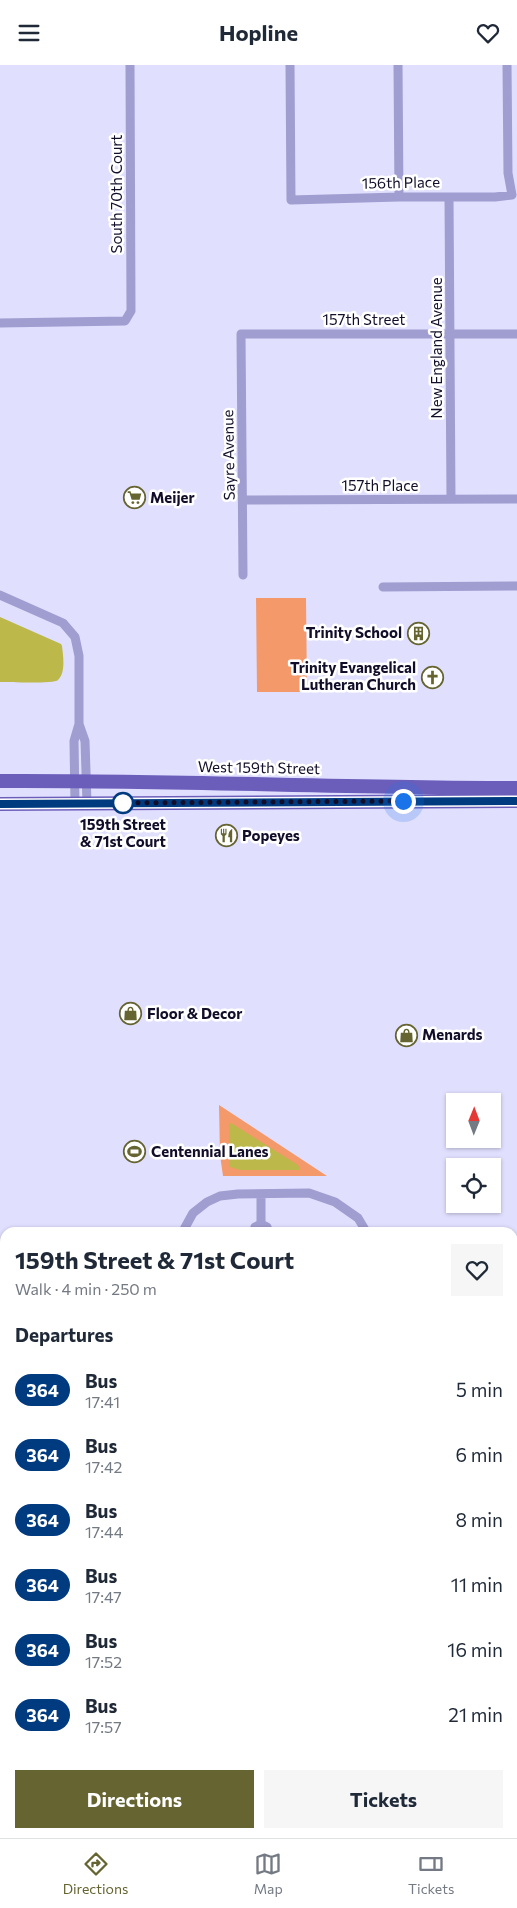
<!DOCTYPE html>
<html lang="en">
<head>
<meta charset="utf-8">
<style>
  :root { --surface:#fff; --page:#f6f6f7; --text:#1f2937; --muted:#747a83; --line:#e0e1e3; --accent:#666431 }
  body { margin:0; font-family:Commissioner,sans-serif; background:var(--page); color:var(--text); height:100vh; display:flex; flex-direction:column; font-size:19px; white-space:nowrap }
  * { box-sizing:border-box; margin:0 }
  p { font-size:16px; color:var(--muted) }
  .icon { flex:none; width:28px; height:28px; fill:none; stroke:currentColor; stroke-width:2; stroke-linecap:round; stroke-linejoin:round }
  .map { position:relative; flex:1; overflow:hidden }
  .drawer { position:absolute; left:0px; top:1162px; width:518px; height:611px; display:flex; flex-direction:column; background:var(--surface); border-radius:15px 15px 0 0; box-shadow:0 1px 4px #0004 }
  .drawer>* { flex:none }
  .badge { padding:0 10px; border-radius:16px; font-size:18px; line-height:32px }
  .needle { width:32px; rotate:1deg }
  .tools { position:absolute; left:446px; top:1028px; display:grid; gap:10px }
  .tools a { display:grid; place-items:center; width:55px; height:55px; border-radius:0px; background:var(--surface); box-shadow:0 1px 4px #0004; font-size:25px }
  .you { position:absolute; width:25px; height:25px; margin:-12px; border:4px solid #fff; border-radius:50%; background:#1a73e8; box-shadow:0 0 0 8px #1a73e833 }
  .map>.badge { position:absolute; translate:-50% -50%; box-shadow:0 0 0 2px #fff }
  h2 { padding:0 15px; font-size:19px; line-height:45px }
  .round { display:grid; place-items:center; flex:none; width:52px; height:52px; border-radius:0px; background:var(--page) }
  .head { display:flex; align-items:center; justify-content:space-between; height:85px; padding:0 15px }
  h1 { font-size:24px; font-weight:700; line-height:38px }
  .primary-button { display:flex; gap:10px; margin-top:auto; padding:10px 15px }
  .primary-button a { flex:1; height:58px; border-radius:0px; background:var(--accent); color:#fff; font-size:20px; font-weight:700; line-height:58px; text-align:center }
  .primary-button a+a { background:var(--page); color:var(--text) }
  ul { padding:0; list-style:none }
  li { display:flex; align-items:center; gap:15px; height:65px; padding:0 15px }
  li div { flex:1 }
  li b { display:block; font-size:19px }
  li em { font-style:normal }
  li .badge { min-width:55px; font-weight:700; text-align:center }
  header { display:flex; justify-content:space-between; align-items:center; height:65px; padding:0 15px; background:var(--surface); font-size:22px; font-weight:700 }
  .tabs { display:flex; justify-content:space-around; align-items:center; height:70px; border-top:1px solid var(--line); background:var(--surface); font-size:14px; color:var(--muted) }
  .tabs a { display:grid; justify-items:center; gap:2px }
  .tabs .on { color:var(--accent) }
  .map>svg:first-child { display:block }
  .green { fill:#f4996a }
  .water { fill:#bcb849 }
  .lines { fill:none; stroke-linecap:round; stroke-linejoin:round }
  .street { stroke:#a09dd0; stroke-width:9 }
  .primary { stroke:#6b5ebb; stroke-width:14 }
  .line-casing { stroke:#fff; stroke-width:11 }
  .line { stroke:#003b80; stroke-width:8 }
  .walk { stroke:#120e29; stroke-width:5; stroke-dasharray:0 9 }
  .stop-dot { fill:#fff; stroke:#003b80; stroke-width:2.5 }
  .labels { text-anchor:middle; stroke-width:5; stroke-linejoin:round; paint-order:stroke }
  .street-label { font-size:15px; fill:#120e29; stroke:#fff }
  .poi-label { font-size:15px; font-weight:bold; fill:#120e29; stroke:#fff; text-anchor:start }
  .stop-label { font-size:15px; font-weight:bold; fill:#120e29; stroke:#fff }
</style>
</head>
<body>
<header><svg class="icon" aria-label="menu" viewBox="0 0 24 24"><path d="M4 6h16M4 12h16M4 18h16"/></svg>Hopline<svg class="icon" aria-label="heart" viewBox="0 0 24 24"><path d="M12 20l-8-8c-3-5 5-10 8-4 3-6 11-1 8 4z"/></svg></header>
<div class="map">
<svg width="517" height="1773" viewBox="0 0 517 1773">
  <rect width="100%" height="100%" fill="#e0dffe"/>
  <path class="green" d="M256,533H306L307,627H257Z
    M219,1040L327,1111H223L220,1090Z
    M512,1473H517V1653H512Z
    M147,1769H246L248,1773H147Z"/>
  <path class="water" d="M0,552L61,579L62,581C63,590 66,608 58,615C54,619 9,617 0,617Z
    M231,1058L298,1100L300,1105H240L230,1102L229,1099V1059Z"/>
  <g class="lines">
    <path class="street" d="M290,0L291,135L399,132H495L512,130L508,108L507,0
      M398,0L399,132
      M449,132L451,434
      M0,258L125,256L131,246L130,0
      M243,435L517,434
      M243,510L241,269H517
      M383,522L517,521
      M0,530L63,558L75,572L79,591V659L85,676L87,738
      M75,738L74,676L79,659
      M261,1129V1159
      M182,1168L193,1148L207,1137L220,1131L238,1129L309,1128L335,1137L358,1153L367,1168
      M253,1168L255,1162L261,1159L267,1162L269,1168
      M512,1327H517
      M512,1337H517
      M0,1642L5,1639
      M0,1655L5,1652
      M512,1657H517
      M512,1668H517
      M0,1682L5,1695
      M512,1765H517
      M20,1769L21,1773
      M373,1769V1773
      M385,1769V1773
      M481,1773L482,1769"/>
    <path class="primary" d="M0,716C172,715 345,723 517,723
      M0,739L517,736"/>
  </g>
  <g class="lines">
    <defs>
      <path id="line" d="M0,739L517,736"/>
    </defs>
    <use href="#line" class="line-casing"/>
    <use href="#line" class="line"/>
    <path class="walk" d="M123,738H117L403,736"/>
  </g>
  <defs>
    <symbol id="supermarket-ring" viewBox="-11 -11 22 22"><circle r="9.5" fill="#fff" stroke="#666431" stroke-width="1.5"/><path d="M-6-5.5h2.5l.6 2H6L4.5 2H-2.5L-4.4-4H-6ZM-1.5 3.2a1.3 1.3 0 1 0 .1 0ZM3 3.2a1.3 1.3 0 1 0 .1 0Z" fill="#666431"/></symbol>
    <symbol id="building-ring" viewBox="-11 -11 22 22"><circle r="9.5" fill="#fff" stroke="#666431" stroke-width="1.5"/><path d="M-4-6H4V6H1V3H-1V6H-4ZM-2.5-4.3h1.7v1.8h-1.7ZM.8-4.3h1.7v1.8H.8ZM-2.5-1h1.7V.8h-1.7ZM.8-1h1.7V.8H.8Z" fill="#666431"/></symbol>
    <symbol id="church-ring" viewBox="-11 -11 22 22"><circle r="9.5" fill="#fff" stroke="#666431" stroke-width="1.5"/><path d="M-1.2-6h2.4v3.5h3.3v2.4h-3.3V6h-2.4V-.1h-3.3v-2.4h3.3Z" fill="#666431"/></symbol>
    <symbol id="restaurant-ring" viewBox="-11 -11 22 22"><circle r="9.5" fill="#fff" stroke="#666431" stroke-width="1.5"/><path d="M-5-6h1v4h1v-4h1v4h1v-4h1v5L-1.5 .5V6h-2V.5L-5-1ZM5-6V6H3V1.5H1.5Q1.5-4 5-6Z" fill="#666431"/></symbol>
    <symbol id="shop-ring" viewBox="-11 -11 22 22"><circle r="9.5" fill="#fff" stroke="#666431" stroke-width="1.5"/><path d="M-5-2.5h2.3a2.7 3.5 0 0 1 5.4 0H5L5.5 6h-11ZM-1.5-2.5h3a1.5 2.3 0 0 0-3 0Z" fill="#666431"/></symbol>
    <symbol id="stadium-ring" viewBox="-11 -11 22 22"><circle r="9.5" fill="#fff" stroke="#666431" stroke-width="1.5"/><path d="M0-5a6.5 5 0 1 0 0 10a6.5 5 0 1 0 0-10ZM-3.5-1.8h7v3.6h-7Z" fill="#666431"/></symbol>
  </defs>
  <g fill-rule="evenodd">
    <use href="#supermarket-ring" x="122" y="420" width="25" height="25"/>
    <use href="#building-ring" x="406" y="556" width="25" height="25"/>
    <use href="#church-ring" x="420" y="600" width="25" height="25"/>
    <use href="#restaurant-ring" x="214" y="758" width="25" height="25"/>
    <use href="#shop-ring" x="118" y="936" width="25" height="25"/>
    <use href="#shop-ring" x="394" y="958" width="25" height="25"/>
    <use href="#stadium-ring" x="122" y="1074" width="25" height="25"/>
  </g>
  <circle class="stop-dot" cx="123" cy="738" r="10"/>
  <g class="labels">
    <g class="street-label">
      <text transform="translate(401 118) rotate(-1)" y="5">156th Place</text>
      <text transform="translate(117 129) rotate(-90)" y="5">South 70th Court</text>
      <text x="364" y="260">157th Street</text>
      <text transform="translate(437 283) rotate(-90)" y="5">New England Avenue</text>
      <text transform="translate(229 390) rotate(-91)" y="5">Sayre Avenue</text>
      <text x="380" y="426">157th Place</text>
      <text transform="translate(259 703) rotate(1)" y="5">West 159th Street</text>
    </g>
    <g class="poi-label">
      <text x="150" y="438">Meijer</text>
      <text x="402" y="573" text-anchor="end">Trinity School</text>
      <text x="416" y="608" text-anchor="end">Trinity Evangelical<tspan x="416" dy="17">Lutheran Church</tspan></text>
      <text x="242" y="776">Popeyes</text>
      <text x="147" y="954">Floor &amp; Decor</text>
      <text x="422" y="975">Menards</text>
      <text x="151" y="1092">Centennial Lanes</text>
    </g>
    <g class="stop-label">
      <text x="123" y="765">159th Street<tspan x="123" dy="17">&amp; 71st Court</tspan></text>
    </g>
  </g>
</svg>
<div class="tools">
<a><svg class="needle" viewBox="-14 -14 28 28"><path d="M0-13l5 13h-10z" fill="#e53935"/><path d="M0 13l5-13h-10z" fill="#747a83"/></svg></a>
<a><svg class="icon" aria-label="locate" viewBox="0 0 24 24"><circle cx="12" cy="12" r="6"/><path d="M12 2v4M12 18v4M2 12h4M18 12h4"/></svg></a>
</div>
<div class="you" style="left:403px;top:736px"></div>
<section class="drawer">
<div class="head"><div><h1>159th Street &amp; 71st Court</h1><p>Walk · 4 min · 250 m</p></div><a class="round"><svg class="icon" aria-label="heart" viewBox="0 0 24 24"><path d="M12 20l-8-8c-3-5 5-10 8-4 3-6 11-1 8 4z"/></svg></a></div>
<h2>Departures</h2>
<ul>
<li><span class="badge" style="background:#003b80;color:#fff">364</span><div><b>Bus</b><p>17:41</p></div><em>5 min</em></li>
<li><span class="badge" style="background:#003b80;color:#fff">364</span><div><b>Bus</b><p>17:42</p></div><em>6 min</em></li>
<li><span class="badge" style="background:#003b80;color:#fff">364</span><div><b>Bus</b><p>17:44</p></div><em>8 min</em></li>
<li><span class="badge" style="background:#003b80;color:#fff">364</span><div><b>Bus</b><p>17:47</p></div><em>11 min</em></li>
<li><span class="badge" style="background:#003b80;color:#fff">364</span><div><b>Bus</b><p>17:52</p></div><em>16 min</em></li>
<li><span class="badge" style="background:#003b80;color:#fff">364</span><div><b>Bus</b><p>17:57</p></div><em>21 min</em></li>
</ul>
<div class="primary-button"><a>Directions</a><a>Tickets</a></div>
</section>
</div>
<nav class="tabs">
<a class="on"><svg class="icon" aria-label="directions" viewBox="0 0 24 24"><path d="M12 3l9 9-9 9-9-9zM9 14v-3h6M13 9l2 2-2 2"/></svg>Directions</a>
<a><svg class="icon" aria-label="map" viewBox="0 0 24 24"><path d="M3 6l6-2 6 2 6-2v14l-6 2-6-2-6 2zM9 4v14M15 6v14"/></svg>Map</a>
<a><svg class="icon" aria-label="tickets" viewBox="0 0 24 24"><path d="M3 7h18v10H3zM15 7v10"/></svg>Tickets</a>
</nav>
</body>
</html>
